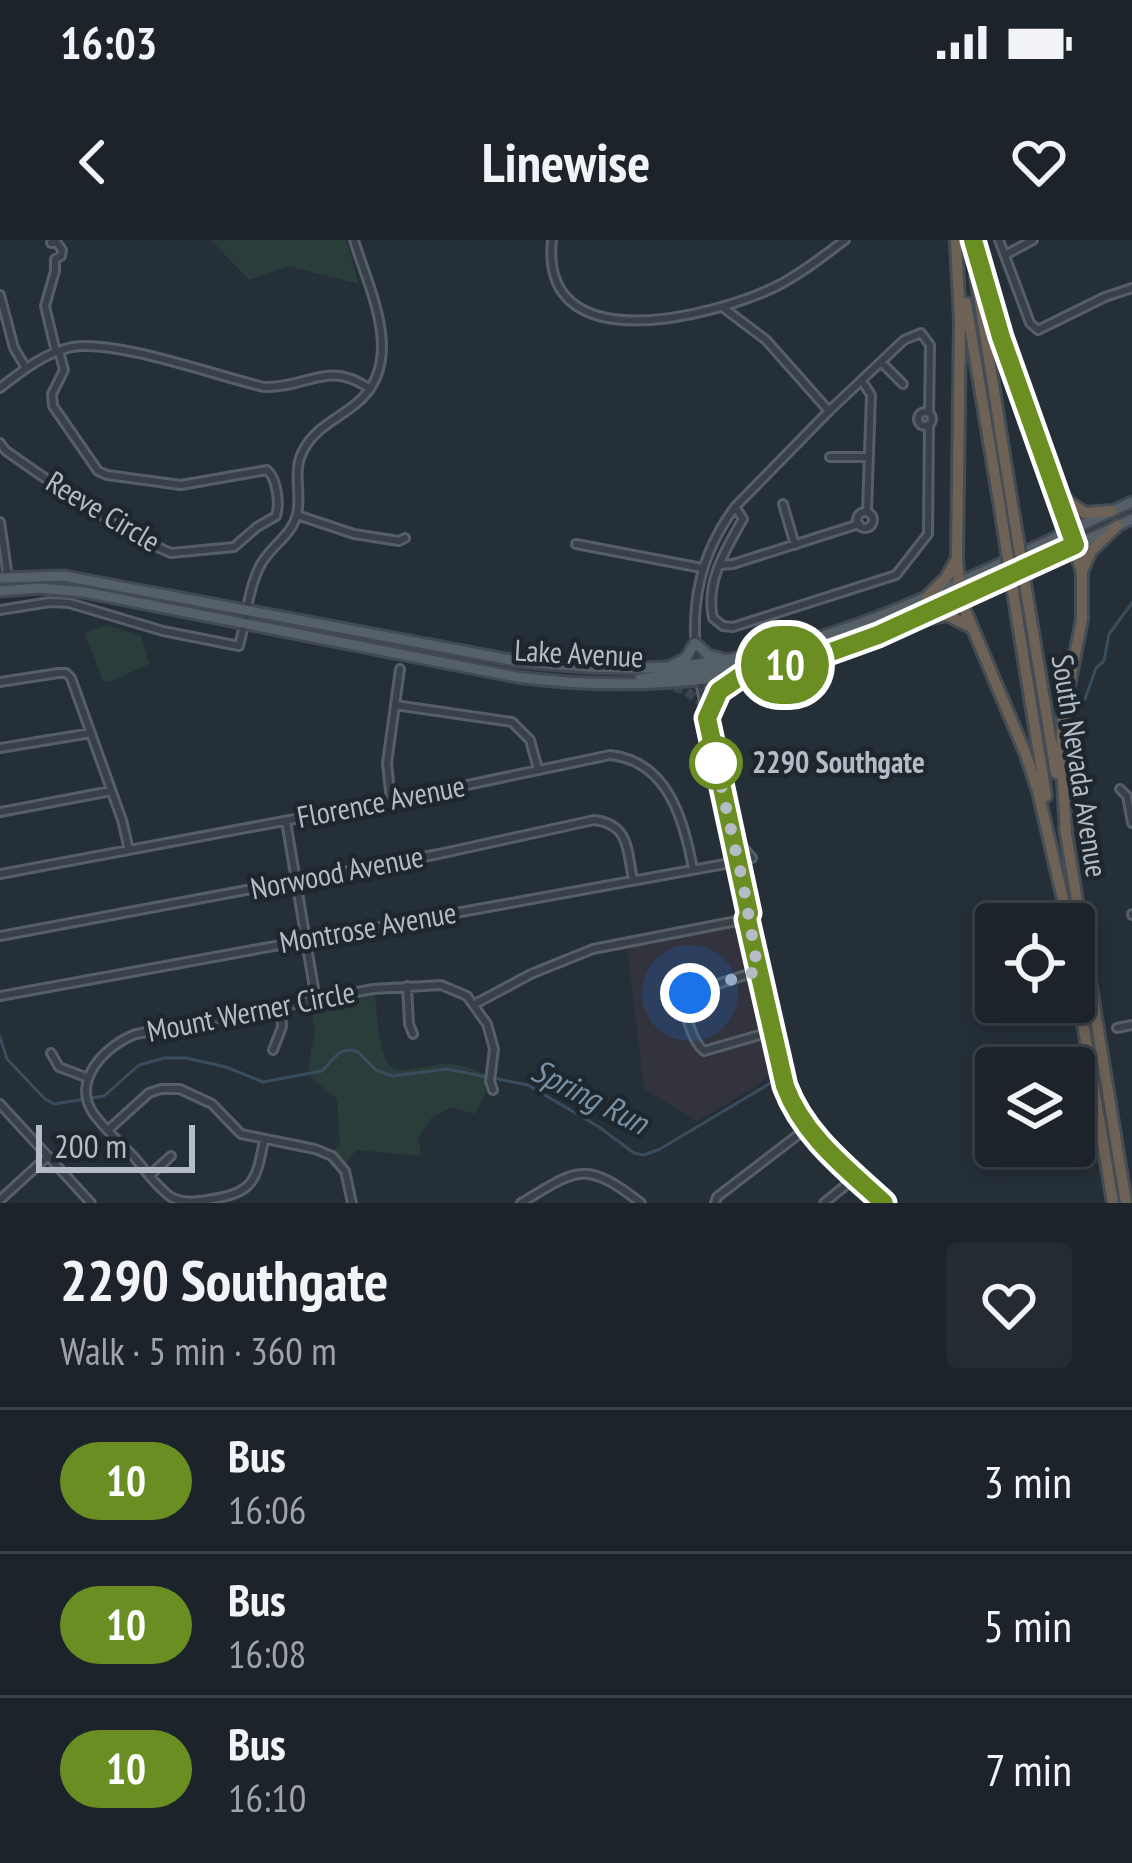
<!DOCTYPE html>
<html lang="en">
<head>
<meta charset="utf-8">
<style>
  :root { --surface:#1c232a; --page:#252b32; --text:#f1f3f6; --muted:#a0a4a8; --line:#3a4047 }
  body { margin:0; font-family:"PT Sans Narrow",sans-serif; background:var(--page); color:var(--text); height:100vh; display:flex; flex-direction:column; font-size:45px; white-space:nowrap }
  * { box-sizing:border-box; margin:0 }
  p { font-size:39px; color:var(--muted) }
  .icon { flex:none; width:66px; height:66px; fill:none; stroke:currentColor; stroke-width:2; stroke-linecap:round; stroke-linejoin:round }
  .map { position:relative; height:963px; overflow:hidden }
  .sheet { display:flex; flex-direction:column; background:var(--surface); flex:1 }
  .sheet>* { flex:none }
  .badge { padding:0 24px; border-radius:39px; font-size:42px; line-height:78px }
  .controls { position:absolute; left:975px; top:663px; display:grid; gap:24px }
  .controls a { display:grid; place-items:center; width:120px; height:120px; border-radius:12px; background:var(--surface); box-shadow:0 6px 18px #0003,0 0 0 3px var(--line); font-size:60px }
  .scale { position:absolute; left:36px; bottom:30px; width:159px; box-sizing:border-box; padding-left:12px; border:6px solid #b4bcc5; border-top:0; font-size:33px; line-height:42px; white-space:nowrap; color:#b4bcc5; -webkit-text-stroke:9px #1e262e; paint-order:stroke }
  .you { position:absolute; width:60px; height:60px; margin:-30px; border:9px solid #fff; border-radius:50%; background:#1a73e8; box-shadow:0 0 0 18px #1a73e833 }
  .map>.badge { position:absolute; translate:-50% -50%; box-shadow:0 0 0 6px #fff }
  .round { display:grid; place-items:center; flex:none; width:126px; height:126px; border-radius:12px; background:var(--page) }
  .summary { display:flex; align-items:center; justify-content:space-between; height:204px; padding:0 60px }
  h1 { font-size:57px; font-weight:700; line-height:90px }
  ul { padding:0; list-style:none }
  li { display:flex; align-items:center; gap:36px; height:144px; padding:0 60px; border-top:3px solid var(--line) }
  li div { flex:1 }
  li b { display:block; font-size:45px }
  li em { font-style:normal }
  li .badge { min-width:132px; font-weight:700; text-align:center }
  .status { display:flex; justify-content:space-between; align-items:center; height:84px; padding:0 60px; background:var(--surface); direction:ltr }
  .status svg { height:33px; fill:currentColor }
  header { display:flex; justify-content:space-between; align-items:center; height:156px; padding:0 60px; background:var(--surface); font-size:54px; font-weight:700 }
  .map>svg:first-child { display:block }
  .medical { fill:#33333e }
  .green { fill:#2a3d3b }
  .lines { fill:none; stroke-linecap:round; stroke-linejoin:round }
  .stream { stroke:#3a4d5e; stroke-width:3 }
  .major-tunnel { stroke:#3a444d; stroke-width:9; stroke-dasharray:9 4.5; stroke-linecap:butt }
  .minor-casing { stroke:#565f67; stroke-width:12 }
  .major-casing { stroke:#414a52; stroke-width:15 }
  .highway-casing { stroke:#444c54; stroke-width:16 }
  .minor { stroke:#384149; stroke-width:6 }
  .major { stroke:#566069; stroke-width:9 }
  .highway { stroke:#6e6256; stroke-width:10 }
  .highway-bridge-casing { stroke:#444c54; stroke-width:16; stroke-linecap:butt }
  .highway-bridge { stroke:#6e6256; stroke-width:10 }
  .line-casing { stroke:#fff; stroke-width:27 }
  .line { stroke:#6b8e23; stroke-width:18 }
  .walk { stroke:#b4bcc5; stroke-width:12; stroke-dasharray:0 21.6 }
  .stop-dot { fill:#fff; stroke:#6b8e23; stroke-width:6 }
  .labels { text-anchor:middle; stroke-width:9; stroke-linejoin:round; paint-order:stroke }
  .street-label { font-size:30px; fill:#b4bcc5; stroke:#1e262e }
  .stop-label { font-size:30px; font-weight:bold; fill:#b4bcc5; stroke:#1e262e; text-anchor:start }
  .water-label { font-size:33px; font-style:italic; fill:#7890a5; stroke:#1e262e }
</style>
</head>
<body>
<div class="status"><b>16:03</b><svg viewBox="0 0 49 12"><path d="M0 12V9h3v3zM5 12V6h3v6zM10 12V3h3v9zM15 12V0h3v12zM26 1h20v11H26zM47 4h2v5h-2z"/></svg></div>
<header><svg class="icon" aria-label="back" viewBox="0 0 24 24"><path d="M15 5l-7 7 7 7"/></svg>Linewise<svg class="icon" aria-label="heart" viewBox="0 0 24 24"><path d="M12 20l-8-8c-3-5 5-10 8-4 3-6 11-1 8 4z"/></svg></header>
<div class="map">
<svg width="1132" height="963" viewBox="0 0 1132 963">
  <rect width="100%" height="100%" fill="#252f38"/>
  <path class="medical" d="M737,686L743,687L745,691L776,831L755,847L697,881L644,849L627,706Z"/>
  <path class="green" d="M211,0H346L359,44L288,26L249,40Z
    M106,385L141,396L149,424L109,442L103,441L85,393Z
    M375,755C377,773 378,817 393,828C403,835 436,822 449,824C463,825 474,829 486,835L485,855L474,874L453,867L432,877L418,898L421,916L356,910L346,924L334,911L340,901L337,859L310,837L308,829L315,790L311,768Z"/>
  <g class="lines">
    <path class="stream" d="M1079,464L1085,459L1096,428L1104,421L1109,394L1132,363
      M0,797L7,819L45,859L54,864L104,856L139,825L164,818H186L226,827L263,842L322,831L337,815L343,811L352,810L358,812L376,830L392,836L447,829L528,845L599,887L634,913L644,915L660,909L774,841"/>
    <path class="major-tunnel" d="M661,444L685,450L704,465"/>
    <defs>
      <path id="minor" d="M552,0C539,122 712,77 775,47C800,35 823,16 845,0
        M999,0L1030,83L1038,90L1105,57L1132,48
        M51,3H57L62,10L61,16L55,19V31L45,66L56,112
        M1005,15L1033,0
        M0,55L14,108L26,128
        M725,69L766,100L829,171
        M881,122L903,144
        M862,141L871,155L867,272
        M0,148C22,131 44,113 72,107C115,99 217,136 264,147C309,148 328,119 370,149
        M918 179a7 7 0 1 1 14 0a7 7 0 1 1-14 0Z
        M0,203L6,211L52,243L64,247L111,282L137,298L171,313L234,307L257,287L276,276C280,263 277,239 267,230L181,245L107,235L98,231L53,166L52,154L64,130L59,111
        M830,217H868
        M783,264L795,305
        M736,268L743,279C726,309 705,342 713,378L723,386L733,387L896,335L928,294L929,184
        M857 280a8 8 0 1 1 16 0a8 8 0 1 1-16 0Z
        M297,275L354,294L399,301L405,298
        M0,282L8,337
        M576,304L702,328
        M719,325L733,324L859,284
        M0,370L50,362L69,363L163,391L239,406C246,380 248,349 260,326C270,306 292,296 297,274C302,253 292,231 303,211C315,187 338,179 357,163C407,121 369,50 354,0
        M697,424C690,365 699,316 735,267L829,171L904,100L921,93L930,105L929,173
        M699,437L735,612V633L743,673L747,679L782,835L794,869L822,904L884,963
        M0,442L58,433H66L71,438L122,580L129,610
        M395,465L512,482L530,500L538,529
        M0,508L91,493
        M1120,549L1127,556L1132,583
        M391,561L387,523L400,429
        M0,572L111,551
        M286,581L316,760
        M733,585L741,605L752,618
        M737,624L749,673L747,679
        M0,634L391,561L610,515C668,521 684,580 693,629
        M1132,674V675
        M0,696L439,614L594,580C630,584 627,611 633,640
        M758,731L690,753L685,758C684,773 692,801 704,811L770,792
        M407,746L409,784L413,794
        M0,756L736,622
        M475,764L531,734L593,709L747,679
        M1117,788L1132,785
        M273,810L282,787L281,768
        M51,813L59,827L88,838
        M0,864L91,963
        M108,890L149,853L161,849H180L212,864L241,894L315,909L332,916L345,931L352,963
        M264,900C256,943 253,953 207,960C194,962 182,963 171,957C156,947 144,928 132,915C119,902 104,888 93,873C71,840 106,805 136,794L373,749L441,745L467,756L487,784L494,809L490,841L493,850
        M150,935L171,916
        M0,960L48,916
        M521,963C578,929 584,919 641,963
        M715,963L717,957L807,888
        M824,963L856,937"/>
      <path id="major" d="M0,338L64,336L516,421C576,427 638,432 698,424C854,405 991,325 1132,262
        M0,351L39,348L84,352L517,437C616,450 722,445 819,416C861,404 899,386 939,368C1003,339 1068,309 1132,279
        M673,425L686,418L695,403L708,415L720,418
        M640,439L755,423L776,415
        M707,478L719,451L739,436"/>
      <path id="highway" d="M973,0L992,70L1059,255L1082,333V379L1063,477L1061,510L1066,592
        M956,1L960,80L957,319L960,358L1026,515L1038,551L1064,664
        M976,37L1012,265
        M966,63L1000,267
        M1060,256L1085,273L1111,271
        M1083,329L1091,311L1117,286
        M927,357L946,338L955,322
        M1031,380L1056,533
        M912,381L947,375L971,387
        M1018,383L1046,556
        M1065,587L1126,963
        M1063,658L1067,684
        M1074,729L1113,963"/>
    </defs>
    <use href="#minor" class="minor-casing"/>
    <use href="#major" class="major-casing"/>
    <use href="#highway" class="highway-casing"/>
    <use href="#minor" class="minor"/>
    <use href="#major" class="major"/>
    <use href="#highway" class="highway"/>
    <defs>
      <path id="highway-bridge" d="M1012,265L1031,380
        M1000,267L1018,383"/>
    </defs>
    <use href="#highway-bridge" class="highway-bridge-casing"/>
    <use href="#highway-bridge" class="highway-bridge"/>
  </g>
  <g class="lines">
    <defs>
      <path id="line" d="M884,963C846,928 803,895 785,846L747,679L749,673L707,478L719,451L745,433L817,417L878,395L1075,305L1001,97L973,0"/>
    </defs>
    <use href="#line" class="line-casing"/>
    <use href="#line" class="line"/>
    <path class="walk" d="M690,753L758,731L743,643L716,523"/>
  </g>
  <circle class="stop-dot" cx="716" cy="523" r="24"/>
  <g class="labels">
    <g class="street-label">
      <text transform="translate(103 272) rotate(31)" y="10">Reeve Circle</text>
      <text transform="translate(579 414) rotate(3)" y="10">Lake Avenue</text>
      <text transform="translate(1079 526) rotate(81)" y="10">South Nevada Avenue</text>
      <text transform="translate(381 562) rotate(-11)" y="10">Florence Avenue</text>
      <text transform="translate(337 633) rotate(-11)" y="10">Norwood Avenue</text>
      <text transform="translate(368 688) rotate(-10)" y="10">Montrose Avenue</text>
      <text transform="translate(251 772) rotate(-11)" y="10">Mount Werner Circle</text>
    </g>
    <g class="stop-label">
      <text x="752" y="533">2290 Southgate</text>
    </g>
    <g class="water-label">
      <text transform="translate(590 856) rotate(27)" y="12">Spring Run</text>
    </g>
  </g>
</svg>
<div class="controls">
<a><svg class="icon" aria-label="locate" viewBox="0 0 24 24"><circle cx="12" cy="12" r="6"/><path d="M12 2v4M12 18v4M2 12h4M18 12h4"/></svg></a>
<a><svg class="icon" aria-label="layers" viewBox="0 0 24 24"><path d="M12 4l9 5-9 5-9-5zM3 14l9 5 9-5"/></svg></a>
</div>
<div class="scale">200 m</div>
<div class="you" style="left:690px;top:753px"></div>
<b class="badge" style="left:785px;top:425px;background:#6b8e23;color:#fff">10</b>
</div>
<section class="sheet">
<div class="summary"><div><h1>2290 Southgate</h1><p>Walk · 5 min · 360 m</p></div><a class="round"><svg class="icon" aria-label="heart" viewBox="0 0 24 24"><path d="M12 20l-8-8c-3-5 5-10 8-4 3-6 11-1 8 4z"/></svg></a></div>
<ul>
<li><span class="badge" style="background:#6b8e23;color:#fff">10</span><div><b>Bus</b><p>16:06</p></div><em>3 min</em></li>
<li><span class="badge" style="background:#6b8e23;color:#fff">10</span><div><b>Bus</b><p>16:08</p></div><em>5 min</em></li>
<li><span class="badge" style="background:#6b8e23;color:#fff">10</span><div><b>Bus</b><p>16:10</p></div><em>7 min</em></li>
</ul>
</section>
</body>
</html>
